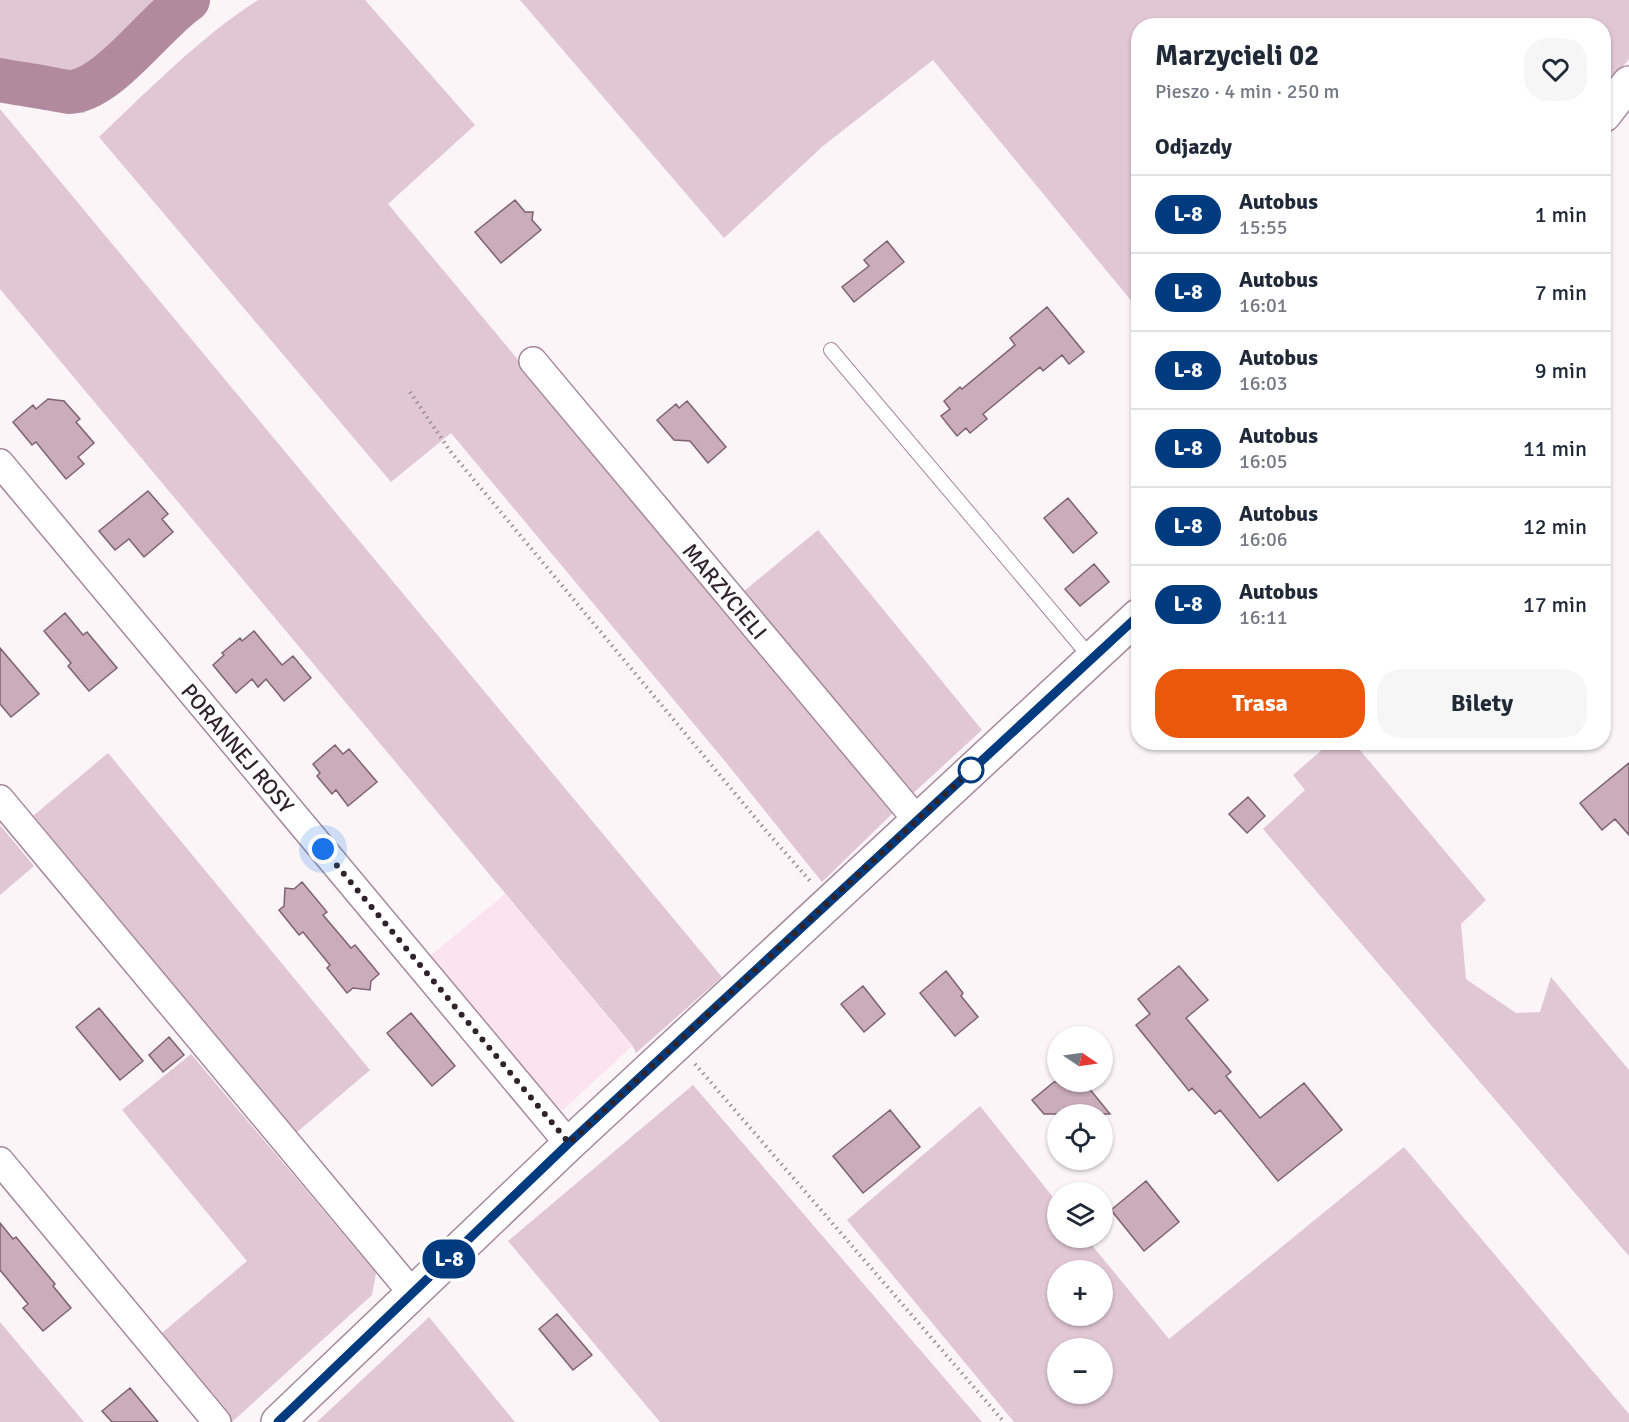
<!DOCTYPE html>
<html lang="pl">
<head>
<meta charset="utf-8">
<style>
  :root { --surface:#fff; --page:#f6f6f7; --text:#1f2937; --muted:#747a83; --line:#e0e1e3; --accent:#ea580c }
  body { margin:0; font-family:Signika,sans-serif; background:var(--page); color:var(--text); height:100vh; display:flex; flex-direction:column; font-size:22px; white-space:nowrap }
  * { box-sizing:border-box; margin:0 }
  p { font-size:20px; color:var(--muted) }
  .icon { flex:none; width:33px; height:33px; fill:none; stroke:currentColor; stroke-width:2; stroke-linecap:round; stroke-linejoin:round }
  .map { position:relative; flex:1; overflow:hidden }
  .sheet { position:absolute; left:1131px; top:18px; width:480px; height:732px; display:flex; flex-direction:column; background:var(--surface); border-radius:24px; box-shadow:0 2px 4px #0004 }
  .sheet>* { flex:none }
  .badge { padding:0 12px; border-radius:20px; font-size:21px; line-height:39px }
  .needle { width:39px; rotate:103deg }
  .controls { position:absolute; left:1047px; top:1026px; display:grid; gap:12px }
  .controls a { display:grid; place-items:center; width:66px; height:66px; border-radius:50%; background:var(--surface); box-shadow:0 2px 4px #0004; font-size:30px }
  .you { position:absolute; width:30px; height:30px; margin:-15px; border:4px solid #fff; border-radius:50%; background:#1a73e8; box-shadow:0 0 0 9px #1a73e833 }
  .map>.badge { position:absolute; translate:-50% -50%; box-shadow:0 0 0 3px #fff }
  h2 { padding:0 24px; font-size:22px; line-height:54px }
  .round { display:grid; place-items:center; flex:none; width:63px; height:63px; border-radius:24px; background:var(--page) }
  .summary { display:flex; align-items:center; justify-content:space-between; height:102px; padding:0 24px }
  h1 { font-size:28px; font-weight:700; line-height:45px }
  .button { display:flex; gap:12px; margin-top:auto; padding:12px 24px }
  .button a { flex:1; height:69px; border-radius:24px; background:var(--accent); color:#fff; font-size:24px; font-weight:700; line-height:69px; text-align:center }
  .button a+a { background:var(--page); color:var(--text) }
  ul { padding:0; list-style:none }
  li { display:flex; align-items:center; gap:18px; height:78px; padding:0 24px; border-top:2px solid var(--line) }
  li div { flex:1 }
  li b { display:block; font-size:22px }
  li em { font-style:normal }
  li .badge { min-width:66px; font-weight:700; text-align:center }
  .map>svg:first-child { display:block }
  .built { fill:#fce4ee }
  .green { fill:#e0c7d2; fill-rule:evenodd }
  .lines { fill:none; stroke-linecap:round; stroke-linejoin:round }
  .river { stroke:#b18b9d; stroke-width:44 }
  .building { fill:#caacba; stroke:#7e626f; stroke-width:1.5 }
  .lane-casing { stroke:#a68997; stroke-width:16 }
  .street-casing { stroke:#a68997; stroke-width:30 }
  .secondary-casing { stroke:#a68997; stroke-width:36 }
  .path { stroke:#988f94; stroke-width:4; stroke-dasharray:1.5 4.5; stroke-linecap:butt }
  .lane { stroke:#fff; stroke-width:14 }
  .street { stroke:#fff; stroke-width:27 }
  .secondary { stroke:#fff; stroke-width:33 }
  .line-casing { stroke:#fff; stroke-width:14 }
  .line { stroke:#003b80; stroke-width:9 }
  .walk { stroke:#30242a; stroke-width:6; stroke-dasharray:0 10.8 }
  .stop-dot { fill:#fff; stroke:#003b80; stroke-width:3 }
  .labels { text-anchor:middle; stroke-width:4.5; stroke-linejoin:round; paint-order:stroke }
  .street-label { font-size:22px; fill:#30242a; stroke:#fff }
</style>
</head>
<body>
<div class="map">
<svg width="1629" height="1422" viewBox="0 0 1629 1422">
  <rect width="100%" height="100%" fill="#fbf5f8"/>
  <path class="built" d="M505,894L632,1046L561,1112L430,956Z"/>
  <path class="green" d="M0,0H160L74,77L85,113L0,100Z
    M258,0H365L475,125L388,204L895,811L822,882L729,766L451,433L391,482L99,137C150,89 199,38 258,0Z
    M520,0H1629V59L1604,90V26H1138V309L933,60L823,146L724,238Z
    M0,109L722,977L636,1053L632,1045L0,289Z
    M818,530L982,730L908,798L738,596Z
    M1331,742L1354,743L1486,900L1461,924L1466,979L1516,1013L1540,1012L1551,977L1629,1070V1256L1263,829L1305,790L1293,775Z
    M108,753L370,1070L296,1133L33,816Z
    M0,825L34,866L0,895Z
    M191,1054L376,1273L372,1295L232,1422L162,1333L247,1261L122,1110Z
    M693,1085L982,1422H660L508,1241Z
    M980,1106L1057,1202L1058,1238H1086L1169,1339L1404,1147L1629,1414V1422H1014L847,1220ZM1058,1270H1102V1316H1058ZM1058,1348H1102V1394H1058Z
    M429,1317L515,1422H317Z
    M0,1322L84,1422H0Z"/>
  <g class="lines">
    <path class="river" d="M0,80C15,83 31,85 46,88C53,89 61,91 69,92C107,92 156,21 188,0"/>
  </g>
  <path class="building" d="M515,200L525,212H533L532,220L541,230L501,263L475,232Z
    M887,241L904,262L854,302L842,287L869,266L864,260Z
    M1047,307L1084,352L1069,364L1062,355L1043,371L1040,367L983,414L987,419L970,433L966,428L957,436L941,416L950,409L944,401L960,387L962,389L1015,345L1010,338Z
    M48,399L64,401L80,419L76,422L94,443L78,457L84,464L66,479L36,442L32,445L13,422L33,405L36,409Z
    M687,401L726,447L708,463L690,441L674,440L657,420L676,404L679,408Z
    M148,491L168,514L162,519L173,532L144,557L129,539L115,550L99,531Z
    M1068,498L1097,533L1073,553L1044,518Z
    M1094,564L1109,582L1080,606L1065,589Z
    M65,613L83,635L87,632L117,668L89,691L68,666L71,663L44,631Z
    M254,631L282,665L293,656L311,678L284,701L266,679L258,687L252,679L236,693L213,665L224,655L222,653L240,638L242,641Z
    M0,648L39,694L11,717L0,704Z
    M335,745L343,754L349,749L377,782L348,806L336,790L332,794L317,776L320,773L313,764Z
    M1629,763V835L1615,819L1602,830L1580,803Z
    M1248,797L1265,816L1247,833L1229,814Z
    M302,882L327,912L323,915L351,948L355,945L379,974L371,981L370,990L353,988L347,993L327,968L330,965L303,932L299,935L279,910L284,906L285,888L294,889Z
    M1179,966L1208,1000L1186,1018L1231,1072L1226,1076L1260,1118L1304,1083L1342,1130L1278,1181L1220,1110L1215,1114L1192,1088L1189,1091L1136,1025L1150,1014L1138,999Z
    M946,971L963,993L961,996L978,1017L955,1036L920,993Z
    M863,986L885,1014L864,1032L841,1004Z
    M99,1008L143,1061L120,1080L76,1027Z
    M411,1013L455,1066L432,1086L387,1033Z
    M169,1037L184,1055L163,1072L149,1055Z
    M1054,1082H1084L1110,1114H1044L1032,1100Z
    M890,1110L920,1147L863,1193L833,1156Z
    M1146,1181L1179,1222L1144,1251L1111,1210Z
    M0,1223L13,1239L16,1237L55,1284L53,1286L71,1308L43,1331L23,1308L28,1304L0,1270Z
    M557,1314L592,1355L573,1370L539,1329Z
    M130,1388L158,1422H112L102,1411Z"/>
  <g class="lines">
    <defs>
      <path id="lane" d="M831,350L1092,659"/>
      <path id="street" d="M533,361L917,820
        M0,463L569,1144
        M0,799L413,1294
        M0,1161L217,1422"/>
      <path id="secondary" d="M1604,115L1629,83
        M278,1422L569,1144L1138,616"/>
    </defs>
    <use href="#lane" class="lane-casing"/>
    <use href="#street" class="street-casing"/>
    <use href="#secondary" class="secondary-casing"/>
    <path class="path" d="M410,392L450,451L768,833L810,881
      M695,1064L1004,1422"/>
    <use href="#lane" class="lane"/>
    <use href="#street" class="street"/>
    <use href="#secondary" class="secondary"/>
  </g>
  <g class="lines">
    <defs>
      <path id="line" d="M278,1422L569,1143L1138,616"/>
    </defs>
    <use href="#line" class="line-casing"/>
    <use href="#line" class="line"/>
    <path class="walk" d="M323,849L569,1143L971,770"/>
  </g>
  <circle class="stop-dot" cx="971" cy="770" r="12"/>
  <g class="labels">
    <g class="street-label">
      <text transform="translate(725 591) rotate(50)" y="8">MARZYCIELI</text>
      <text transform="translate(238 748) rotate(50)" y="8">PORANNEJ ROSY</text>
    </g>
  </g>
</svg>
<div class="controls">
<a><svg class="needle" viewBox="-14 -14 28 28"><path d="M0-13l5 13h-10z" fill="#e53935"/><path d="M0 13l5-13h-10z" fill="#747a83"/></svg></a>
<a><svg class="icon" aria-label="locate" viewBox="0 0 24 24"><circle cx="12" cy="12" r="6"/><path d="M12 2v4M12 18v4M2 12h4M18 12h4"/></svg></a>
<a><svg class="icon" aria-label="layers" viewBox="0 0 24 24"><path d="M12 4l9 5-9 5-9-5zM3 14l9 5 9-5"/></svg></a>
<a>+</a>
<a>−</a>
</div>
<div class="you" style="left:323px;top:849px"></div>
<b class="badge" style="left:449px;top:1259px;background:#003b80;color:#fff">L-8</b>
<section class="sheet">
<div class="summary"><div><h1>Marzycieli 02</h1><p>Pieszo · 4 min · 250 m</p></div><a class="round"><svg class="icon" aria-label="heart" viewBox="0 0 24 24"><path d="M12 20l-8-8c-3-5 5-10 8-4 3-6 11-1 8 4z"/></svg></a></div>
<h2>Odjazdy</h2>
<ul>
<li><span class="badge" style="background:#003b80;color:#fff">L-8</span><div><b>Autobus</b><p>15:55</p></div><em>1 min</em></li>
<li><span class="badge" style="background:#003b80;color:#fff">L-8</span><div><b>Autobus</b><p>16:01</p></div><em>7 min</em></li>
<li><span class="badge" style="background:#003b80;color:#fff">L-8</span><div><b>Autobus</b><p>16:03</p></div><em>9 min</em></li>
<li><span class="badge" style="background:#003b80;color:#fff">L-8</span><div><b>Autobus</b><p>16:05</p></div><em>11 min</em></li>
<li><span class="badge" style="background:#003b80;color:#fff">L-8</span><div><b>Autobus</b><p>16:06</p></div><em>12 min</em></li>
<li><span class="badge" style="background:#003b80;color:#fff">L-8</span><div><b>Autobus</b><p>16:11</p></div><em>17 min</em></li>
</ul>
<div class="button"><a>Trasa</a><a>Bilety</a></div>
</section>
</div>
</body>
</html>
